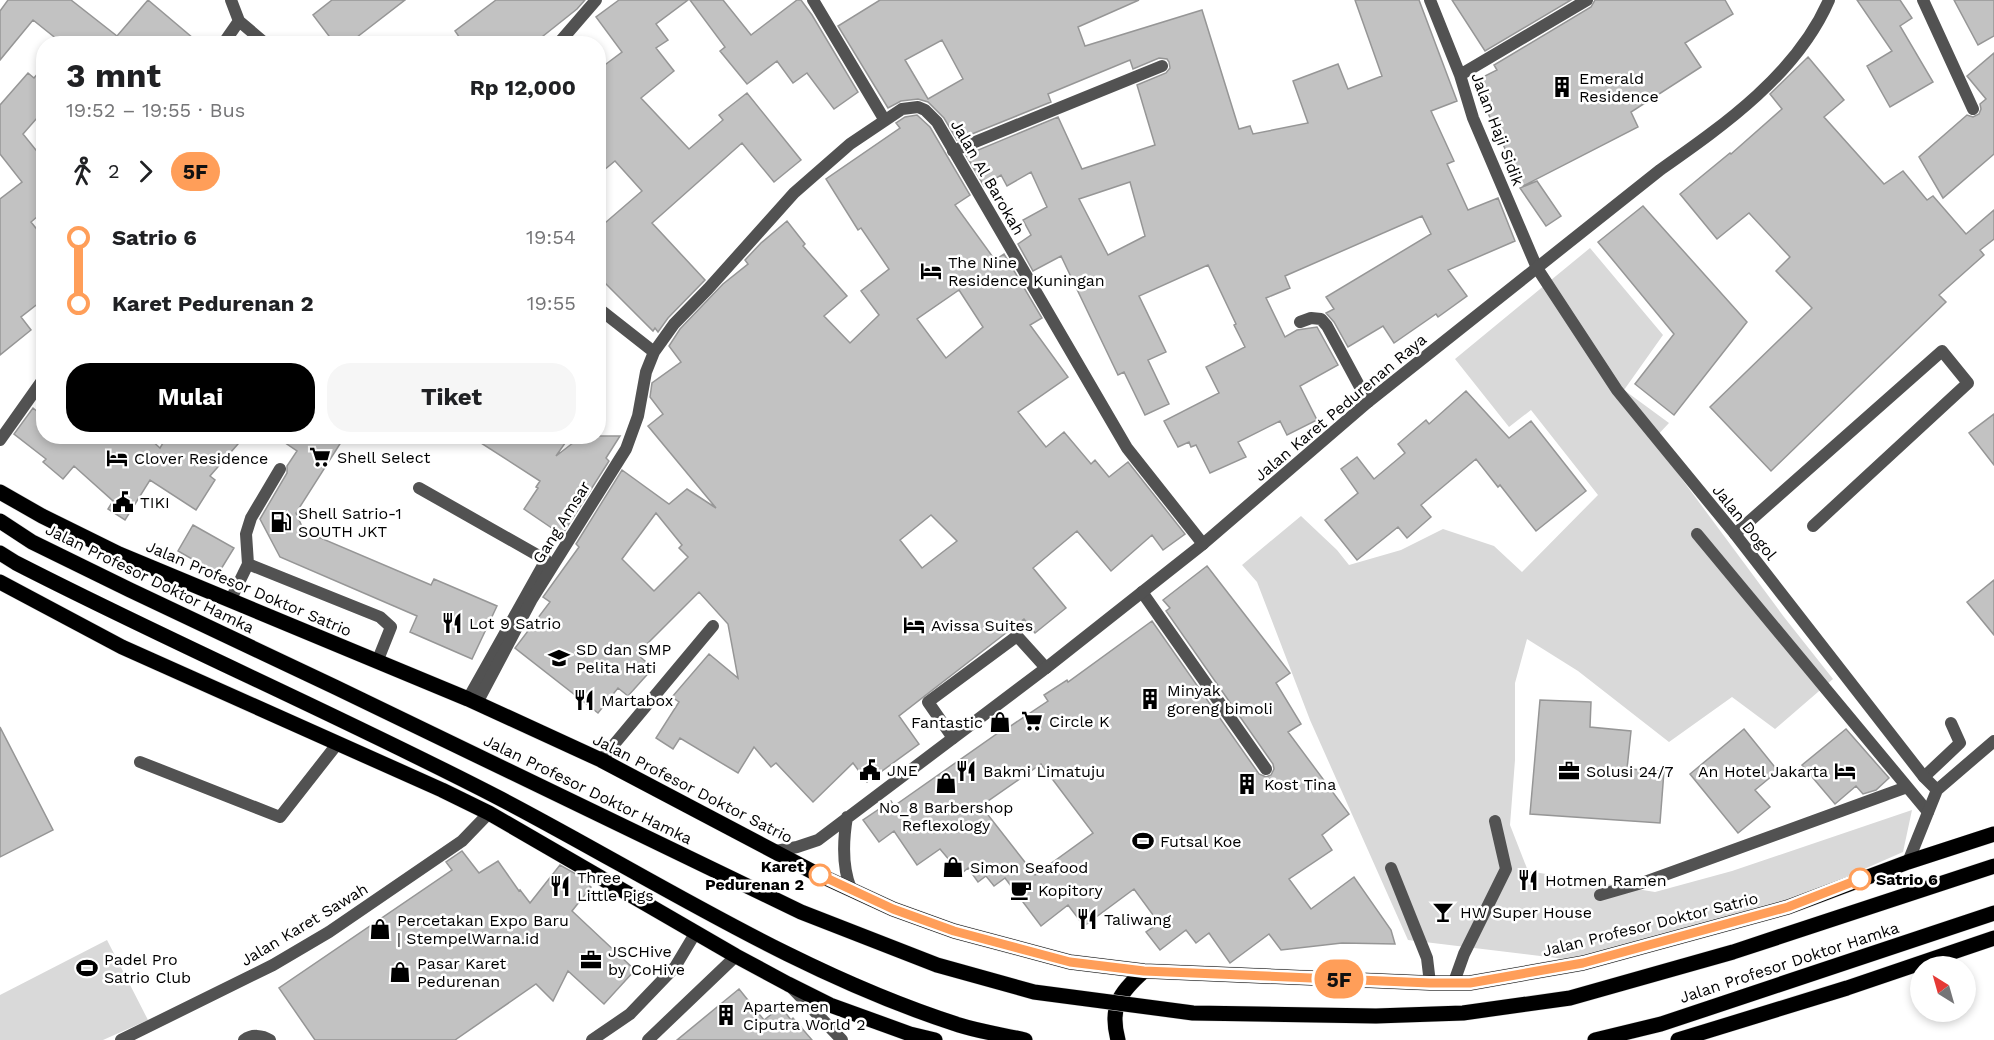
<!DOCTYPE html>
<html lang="id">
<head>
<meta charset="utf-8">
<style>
  :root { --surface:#fff; --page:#f6f6f6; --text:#202124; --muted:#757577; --accent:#000 }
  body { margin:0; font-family:"Work Sans",sans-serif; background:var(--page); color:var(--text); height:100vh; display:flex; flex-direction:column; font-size:22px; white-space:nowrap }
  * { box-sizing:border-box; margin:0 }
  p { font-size:20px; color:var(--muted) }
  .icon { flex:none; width:33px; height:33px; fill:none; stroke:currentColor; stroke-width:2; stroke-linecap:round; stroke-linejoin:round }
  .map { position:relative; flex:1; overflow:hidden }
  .details { position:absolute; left:36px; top:36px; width:570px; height:408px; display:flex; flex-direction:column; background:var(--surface); border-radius:24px; box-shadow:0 3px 9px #0003 }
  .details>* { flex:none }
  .badge { padding:0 12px; border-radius:20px; font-size:21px; line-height:39px }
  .needle { width:39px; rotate:323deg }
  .tools { position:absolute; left:1910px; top:956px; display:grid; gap:12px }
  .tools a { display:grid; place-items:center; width:66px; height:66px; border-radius:50%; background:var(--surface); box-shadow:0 3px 9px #0003; font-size:30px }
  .map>.badge { position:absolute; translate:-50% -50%; box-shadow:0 0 0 3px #fff }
  .legs { display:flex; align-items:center; gap:9px; height:66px; padding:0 30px; font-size:20px }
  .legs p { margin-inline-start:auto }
  .headline { display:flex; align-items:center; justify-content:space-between; height:102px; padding:0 30px }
  h1 { font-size:33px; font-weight:700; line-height:45px }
  .action { display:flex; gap:12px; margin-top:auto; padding:12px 30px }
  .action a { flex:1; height:69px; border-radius:24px; background:var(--accent); color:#fff; font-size:24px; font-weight:700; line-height:69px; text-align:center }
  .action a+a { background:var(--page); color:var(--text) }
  ul { padding:0 30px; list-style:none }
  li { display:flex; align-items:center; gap:21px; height:66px; font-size:22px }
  li i { display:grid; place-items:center; width:9px; height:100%; margin:0 8px; background:currentColor }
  li i::after { content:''; width:15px; height:15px; margin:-8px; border:4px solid; border-radius:50%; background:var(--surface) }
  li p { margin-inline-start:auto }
  li:first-child i { background:linear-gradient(#0000 50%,currentColor 0) }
  li:last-child i { background:linear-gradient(currentColor 50%,#0000 0) }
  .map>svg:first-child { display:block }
  .green { fill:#d9d9d9 }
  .building { fill:#c2c2c2; stroke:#969696; stroke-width:1.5; fill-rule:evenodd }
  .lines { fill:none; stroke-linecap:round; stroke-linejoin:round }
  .primary-casing { stroke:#dbdbdb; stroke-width:16 }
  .service { stroke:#525252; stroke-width:12 }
  .minor { stroke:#525252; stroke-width:12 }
  .tertiary { stroke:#525252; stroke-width:12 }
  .primary { stroke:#000; stroke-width:15 }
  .primary-bridge-casing { stroke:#dbdbdb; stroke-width:16; stroke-linecap:butt }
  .primary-bridge { stroke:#000; stroke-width:15 }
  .line-1-casing { stroke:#fff; stroke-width:14 }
  .line-1 { stroke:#ff9e59; stroke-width:9 }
  .stop-1-dot { fill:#fff; stroke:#ff9e59; stroke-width:3 }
  .labels { text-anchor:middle; stroke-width:5; stroke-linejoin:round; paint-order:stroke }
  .poi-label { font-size:16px; fill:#000; stroke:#fff; text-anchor:start }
  .street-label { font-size:16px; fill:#000; stroke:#fff }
  .stop-label { font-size:16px; font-weight:bold; fill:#000; stroke:#fff; text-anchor:end }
</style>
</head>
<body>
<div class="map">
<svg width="1994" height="1040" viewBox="0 0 1994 1040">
  <rect width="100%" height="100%" fill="#fff"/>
  <path class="green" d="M1590,248L1663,335L1624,390L1669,423L1653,440L1784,617L1833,679L1775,729L1732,697L1669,742L1578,671L1527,639L1515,683V760L1510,825L1528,871L1655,892L1732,871L1912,810L1903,852L1798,898L1589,962L1408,940L1310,720L1257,582L1242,565L1301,516L1337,550L1349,565L1401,550L1443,529L1494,546L1522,572L1598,495L1531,410L1509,427L1455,359Z
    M107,940L148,1020L103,1040H0V995Z"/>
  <path class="building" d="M8,0H71L117,36L148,0L200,44H63L33,20L0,60V11Z
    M332,0H405L348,44H335L313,15Z
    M496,0H585L577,9L533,44H464L455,31Z
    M619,0H688L656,24L668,40L656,48L674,71L641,98L689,149L723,120L719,115L747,93L801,160L774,182L742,143L652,223L705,280L668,318L658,332L655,328L653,331L598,276V229L642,191L615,161L598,175V70L622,52L596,17Z
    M690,0H723L751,35L797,0H801L812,15L858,92L834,109L807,73L793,83L777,61L747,84L720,51L725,47Z
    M880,0H1139L1078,27L1085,46L1202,10L1239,129L1250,126L1253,134L1308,123L1293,81L1338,64L1348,89L1382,76L1355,0H1419L1457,101L1431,111L1454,161L1447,164L1468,210L1498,198L1515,241L1448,270L1467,296L1438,317L1436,314L1394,343L1383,326L1348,347L1334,322L1326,313L1334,309L1326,297L1431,234L1422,216L1285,276L1290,288L1266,298L1285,337L1297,330L1317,327L1338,365L1300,386L1317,420L1287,435L1280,421L1238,442L1246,457L1210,473L1196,445L1191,447L1189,442L1178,447L1164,421L1219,393L1206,367L1245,347L1234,325L1236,324L1208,265L1139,296L1166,352L1148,360L1169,404L1145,415L1124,372L1118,375L1061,256L1033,271L1018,244L1031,235L1023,220L1047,207L1031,172L1007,186L1001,175L984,186L966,155L1058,117L1082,169L1155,145L1137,85L1166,73L1170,68L1169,62L1167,59L1159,58L1133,69L1130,60L1048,94L1051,102L957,140L944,118L928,102L918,99L901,101L888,108L838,26ZM942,40L963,79L928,99L905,60ZM1130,182L1145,236L1108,255L1079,199Z
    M1452,0H1571L1485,51Z
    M1595,0H1725L1733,14L1685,43L1701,67L1631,112L1638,127L1523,186L1473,82L1497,70L1494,65L1591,7Z
    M1857,0H1900L1912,18L1900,26L1933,82L1890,107L1867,66L1892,51Z
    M1954,0H1994V36L1978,45Z
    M1994,53V154L1943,198L1919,157L1967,115L1973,117L1979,114L1981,109L1980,104L1986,99L1967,76Z
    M1808,57L1844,100L1824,117L1884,184L1903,171L1927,200L1933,196L1966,234L1994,210V239L1980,250L1984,255L1939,295L1946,302L1771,471L1710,407L1812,308L1776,271L1790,257L1749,213L1717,239L1680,194L1730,153L1731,154L1782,109L1770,94Z
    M44,66V110L23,134L44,160V211L31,222L44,238V299L21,317L31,330L0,355V199L22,182L0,154V105L28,73L34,78Z
    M917,115L930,127L970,195L955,205L995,260L1004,254L1042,318L1030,325L1068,377L1018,412L1046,447L1064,432L1091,464L1095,460L1109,477L1128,462L1185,534L1163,550L1152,535L1111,571L1077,531L1033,568L1066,608L1035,633L1024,619L899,716L919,744L867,782L853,763L813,802L776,763L771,767L754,747L738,773L680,738L673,749L656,738L679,702L672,697L709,654L738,678L728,624L699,592L637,654L653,668L628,696L618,688L598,713L515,648L550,602L543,597L579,547L576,544L622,470L669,504L687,489L716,508L648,426L663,414L650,397L652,383L681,362L669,346L680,329L723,284L748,264L745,260L761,243L787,221L805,244L803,246L847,296L824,316L850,343L879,315L861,291L889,269L861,228L858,230L826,179L900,128L896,123L905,117ZM959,290L983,327L946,358L917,319ZM656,513L682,545L679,548L688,557L654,591L622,559ZM931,515L957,541L922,568L900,540Z
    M1537,181L1561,216L1546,226L1520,188Z
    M1643,206L1747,322L1674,415L1635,384L1674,334L1598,242Z
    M1466,391L1509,438L1531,421L1586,491L1536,531L1500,485L1498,487L1476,459L1421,505L1431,517L1407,538L1398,527L1357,560L1325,520L1358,493L1341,469L1357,457L1374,479L1405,453L1398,444L1426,420L1429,424Z
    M33,408L44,417V436H147L160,448L167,436H245L210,476L215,480L196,510L150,480L125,520L108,509L113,501L74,466L63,479L43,462L46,459L14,434Z
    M1994,414V465L1969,433Z
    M275,436H345L296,513L304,531L431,585L434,579L497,606L472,659L410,632L417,616L280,557L260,519L287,473V466L297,451Z
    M470,436H570L556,456L582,436H620L606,458L609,461L562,535L524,509L538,488L536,487L540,481Z
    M193,525L234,548L218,574L178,551Z
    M1207,566L1290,673L1276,683L1301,724L1288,732L1349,814L1322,835L1332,850L1289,879L1311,909L1354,877L1391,930L1395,944L1342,943L1281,950L1269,934L1230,963L1209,933L1196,943L1186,930L1160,950L1146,932L1159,923L1134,889L1084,926L1068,905L1041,926L1005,878L994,886L986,876L978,882L968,868L961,874L940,849L917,865L894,831L879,842L863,820L891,801L894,806L1008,726L1009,727L1048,701L1044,695L1067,680L1068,682L1152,621L1259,774L1266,777L1271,775L1274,769L1273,764L1166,611L1170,608L1163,600ZM1041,764L1093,833L1035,875L981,806Z
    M1994,580V635L1967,602Z
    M1540,700L1591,702L1590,727L1631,731L1627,769L1664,771L1660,823L1530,814Z
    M0,727L53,830L0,857Z
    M1744,729L1778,771L1755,790L1770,807L1738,833L1690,774Z
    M1846,729L1889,778L1876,790L1863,794L1856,786L1835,804L1802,765Z
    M462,851L479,873L498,861L519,891L520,890L530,903L560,865L576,874L591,887L572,911L635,970L604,1004L568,971L553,1001L536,984L455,1040H315L279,988L452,870L446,862Z
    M739,989L764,1020L781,1007L791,1020L793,1018L812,1040H677Z"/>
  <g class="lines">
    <defs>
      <path id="primary" d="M0,492L42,516L119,554L468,699L601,760L815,873L893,909L954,931L1070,962L1144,971L1430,983H1470L1583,963L1788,907L1908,862L1994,834
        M0,553L16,563C176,645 341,716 501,799C652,878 796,973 959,1025C981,1032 1004,1035 1025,1040
        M0,582L122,647L442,790L489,813L736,956L788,984L830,1005L910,1034L935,1040
        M1118,1040C1109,1007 1120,992 1144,971
        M1595,1040L1661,1024L1994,913
        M1678,1040L1847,988L1994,938"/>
    </defs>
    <use href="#primary" class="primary-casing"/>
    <path class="service" d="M1300,322L1311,318L1321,319L1327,326L1368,402
      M419,488L546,560L468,699
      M1697,534L1928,812
      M1735,534L1942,351L1968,383L1813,526
      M248,564L380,617L391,627L377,662
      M230,601L248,564L246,534L251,518L280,469
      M953,738L928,702L1017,636L1046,668
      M601,760L713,626
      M140,762L280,817L338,743
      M1924,777L1960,743L1951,723
      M1391,868L1427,958L1430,983
      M1600,895L1645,882L1907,787
      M1454,982L1464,954L1506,869L1495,821
      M244,1040C252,1034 262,1035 270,1040
      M592,1040L630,1014L675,967L696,932
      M648,1040L736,956"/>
    <path class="minor" d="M231,0L239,21L266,44
      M813,0L884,119
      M1430,0L1460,75L1473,118L1537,268L1617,390L1735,534L1924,777L1937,790
      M1923,0L1973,109
      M223,44L239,21
      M558,44L596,0
      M1460,75L1587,0
      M953,151L1162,66
      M598,308L654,352
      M0,440L44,378
      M1142,592L1266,769
      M477,703L532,599L626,449L638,416L646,372L654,352L674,324L708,289L794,193L850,144L902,109L918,107L925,110L937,122L1127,448L1203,544
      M1908,862L1937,790L1994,741
      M793,989L842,1040
      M121,1040L273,965L329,932L462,841L489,813"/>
    <path class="tertiary" d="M847,817C843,841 842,867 851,889
      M776,851L797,847L818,840L1046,668L1203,544L1368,402L1660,170C1724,125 1797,74 1829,0"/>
    <use href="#primary" class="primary"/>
    <defs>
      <path id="primary-bridge" d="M0,521L32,542L130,590L335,687L801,912L937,965L1034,992L1193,1013L1376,1016L1463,1013L1570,998L1733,952L1994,866"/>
    </defs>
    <use href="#primary-bridge" class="primary-bridge-casing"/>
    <use href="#primary-bridge" class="primary-bridge"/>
  </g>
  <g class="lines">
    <defs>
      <path id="line-1" d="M820,875L893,909L954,931L1070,962L1144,971L1430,983H1470L1583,963L1788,907L1860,879"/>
    </defs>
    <use href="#line-1" class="line-1-casing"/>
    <use href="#line-1" class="line-1"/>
  </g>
  <defs>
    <symbol id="building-bare" viewBox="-9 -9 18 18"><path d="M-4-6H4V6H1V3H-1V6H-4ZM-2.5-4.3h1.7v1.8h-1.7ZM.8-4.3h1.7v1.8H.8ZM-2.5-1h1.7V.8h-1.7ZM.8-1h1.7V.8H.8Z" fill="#000" stroke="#fff" stroke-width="2.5" paint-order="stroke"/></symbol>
    <symbol id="hotel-bare" viewBox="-9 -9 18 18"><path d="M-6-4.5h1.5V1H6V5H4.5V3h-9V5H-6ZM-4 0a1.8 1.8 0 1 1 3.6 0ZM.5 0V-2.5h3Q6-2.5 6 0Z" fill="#000" stroke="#fff" stroke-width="2.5" paint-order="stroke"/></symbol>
    <symbol id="supermarket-bare" viewBox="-9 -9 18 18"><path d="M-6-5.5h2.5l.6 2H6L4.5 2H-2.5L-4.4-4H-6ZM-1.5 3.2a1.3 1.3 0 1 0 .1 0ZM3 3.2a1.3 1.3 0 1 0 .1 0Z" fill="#000" stroke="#fff" stroke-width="2.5" paint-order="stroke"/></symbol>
    <symbol id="civic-bare" viewBox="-9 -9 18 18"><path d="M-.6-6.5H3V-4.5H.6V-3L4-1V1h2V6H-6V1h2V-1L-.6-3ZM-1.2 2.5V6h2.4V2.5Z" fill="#000" stroke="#fff" stroke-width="2.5" paint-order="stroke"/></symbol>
    <symbol id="fuel-bare" viewBox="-9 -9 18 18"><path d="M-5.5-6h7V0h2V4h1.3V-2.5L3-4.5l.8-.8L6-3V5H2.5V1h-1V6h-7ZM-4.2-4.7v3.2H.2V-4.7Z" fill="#000" stroke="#fff" stroke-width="2.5" paint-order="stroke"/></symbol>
    <symbol id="restaurant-bare" viewBox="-9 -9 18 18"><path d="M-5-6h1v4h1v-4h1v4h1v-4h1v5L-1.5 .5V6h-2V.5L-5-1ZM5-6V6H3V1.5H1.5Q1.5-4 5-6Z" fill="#000" stroke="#fff" stroke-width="2.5" paint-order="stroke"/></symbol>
    <symbol id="school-bare" viewBox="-9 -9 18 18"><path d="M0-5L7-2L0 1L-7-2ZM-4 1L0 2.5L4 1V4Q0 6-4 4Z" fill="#000" stroke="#fff" stroke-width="2.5" paint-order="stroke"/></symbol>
    <symbol id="shop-bare" viewBox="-9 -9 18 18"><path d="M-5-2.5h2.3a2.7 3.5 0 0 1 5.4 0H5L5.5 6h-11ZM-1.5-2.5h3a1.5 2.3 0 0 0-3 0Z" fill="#000" stroke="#fff" stroke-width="2.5" paint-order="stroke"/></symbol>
    <symbol id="office-bare" viewBox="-9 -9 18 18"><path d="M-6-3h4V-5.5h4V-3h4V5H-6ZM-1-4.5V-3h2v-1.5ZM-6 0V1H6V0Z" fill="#000" stroke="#fff" stroke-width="2.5" paint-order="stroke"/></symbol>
    <symbol id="stadium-bare" viewBox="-9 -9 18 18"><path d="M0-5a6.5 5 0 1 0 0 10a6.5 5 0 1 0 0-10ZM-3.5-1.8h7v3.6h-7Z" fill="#000" stroke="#fff" stroke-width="2.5" paint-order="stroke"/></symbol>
    <symbol id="cafe-bare" viewBox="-9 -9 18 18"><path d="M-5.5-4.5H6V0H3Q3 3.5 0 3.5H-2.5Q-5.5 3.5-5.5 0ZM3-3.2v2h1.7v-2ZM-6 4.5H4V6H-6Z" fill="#000" stroke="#fff" stroke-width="2.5" paint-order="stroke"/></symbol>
    <symbol id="bar-bare" viewBox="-9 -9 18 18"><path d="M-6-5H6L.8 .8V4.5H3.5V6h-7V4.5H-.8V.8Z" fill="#000" stroke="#fff" stroke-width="2.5" paint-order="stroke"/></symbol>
  </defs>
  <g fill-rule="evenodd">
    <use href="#building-bare" x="1547" y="72" width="30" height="30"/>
    <use href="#hotel-bare" x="916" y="256" width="30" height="30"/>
    <use href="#supermarket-bare" x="305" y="442" width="30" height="30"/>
    <use href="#hotel-bare" x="102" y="443" width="30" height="30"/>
    <use href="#civic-bare" x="108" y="487" width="30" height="30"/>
    <use href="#fuel-bare" x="266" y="507" width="30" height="30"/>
    <use href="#restaurant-bare" x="437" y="608" width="30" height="30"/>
    <use href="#hotel-bare" x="899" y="610" width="30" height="30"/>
    <use href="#school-bare" x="544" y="643" width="30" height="30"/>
    <use href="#building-bare" x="1135" y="684" width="30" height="30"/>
    <use href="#restaurant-bare" x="569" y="685" width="30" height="30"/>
    <use href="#supermarket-bare" x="1017" y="706" width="30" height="30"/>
    <use href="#shop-bare" x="985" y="707" width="30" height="30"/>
    <use href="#civic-bare" x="855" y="755" width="30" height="30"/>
    <use href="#restaurant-bare" x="951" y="756" width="30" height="30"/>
    <use href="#office-bare" x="1554" y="756" width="30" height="30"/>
    <use href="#hotel-bare" x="1830" y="756" width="30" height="30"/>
    <use href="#shop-bare" x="931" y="768" width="30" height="30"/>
    <use href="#building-bare" x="1232" y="769" width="30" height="30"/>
    <use href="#stadium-bare" x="1128" y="826" width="30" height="30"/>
    <use href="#shop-bare" x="938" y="852" width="30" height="30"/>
    <use href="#restaurant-bare" x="1513" y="865" width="30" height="30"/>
    <use href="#restaurant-bare" x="545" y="871" width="30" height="30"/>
    <use href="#cafe-bare" x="1006" y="875" width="30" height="30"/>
    <use href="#bar-bare" x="1428" y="897" width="30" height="30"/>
    <use href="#restaurant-bare" x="1072" y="904" width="30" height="30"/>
    <use href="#shop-bare" x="365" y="914" width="30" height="30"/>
    <use href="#office-bare" x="576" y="945" width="30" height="30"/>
    <use href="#stadium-bare" x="72" y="953" width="30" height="30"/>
    <use href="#shop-bare" x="385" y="957" width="30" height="30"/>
    <use href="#building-bare" x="711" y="1000" width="30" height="30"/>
  </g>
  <g class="stop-1-dot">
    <circle cx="820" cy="875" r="10"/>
    <circle cx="1860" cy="879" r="10"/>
  </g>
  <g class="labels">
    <g class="poi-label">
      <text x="1579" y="84">Emerald<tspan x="1579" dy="18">Residence</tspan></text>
      <text x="948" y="268">The Nine<tspan x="948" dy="18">Residence Kuningan</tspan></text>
      <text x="337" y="463">Shell Select</text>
      <text x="134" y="464">Clover Residence</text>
      <text x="140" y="508">TIKI</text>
      <text x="298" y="519">Shell Satrio-1<tspan x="298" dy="18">SOUTH JKT</tspan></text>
      <text x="469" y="629">Lot 9 Satrio</text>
      <text x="931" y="631">Avissa Suites</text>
      <text x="576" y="655">SD dan SMP<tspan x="576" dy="18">Pelita Hati</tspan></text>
      <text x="1167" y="696">Minyak<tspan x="1167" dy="18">goreng bimoli</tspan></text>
      <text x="601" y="706">Martabox</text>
      <text x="1049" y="727">Circle K</text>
      <text x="983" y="728" text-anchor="end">Fantastic</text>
      <text x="887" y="776">JNE</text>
      <text x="983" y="777">Bakmi Limatuju</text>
      <text x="1586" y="777">Solusi 24/7</text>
      <text x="1828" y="777" text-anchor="end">An Hotel Jakarta</text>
      <text x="1264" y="790">Kost Tina</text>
      <text x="946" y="813" text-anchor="middle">No_8 Barbershop<tspan x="946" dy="18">Reflexology</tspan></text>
      <text x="1160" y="847">Futsal Koe</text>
      <text x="970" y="873">Simon Seafood</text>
      <text x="577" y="883">Three<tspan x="577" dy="18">Little Pigs</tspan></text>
      <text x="1545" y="886">Hotmen Ramen</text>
      <text x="1038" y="896">Kopitory</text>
      <text x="1460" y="918">HW Super House</text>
      <text x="1104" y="925">Taliwang</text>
      <text x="397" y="926">Percetakan Expo Baru<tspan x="397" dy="18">| StempelWarna.id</tspan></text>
      <text x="608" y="957">JSCHive<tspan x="608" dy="18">by CoHive</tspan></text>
      <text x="104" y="965">Padel Pro<tspan x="104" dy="18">Satrio Club</tspan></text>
      <text x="417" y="969">Pasar Karet<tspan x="417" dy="18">Pedurenan</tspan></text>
      <text x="743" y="1012">Apartemen<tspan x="743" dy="18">Ciputra World 2</tspan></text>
    </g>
    <g class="street-label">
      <text transform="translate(1498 129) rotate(69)" y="6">Jalan Haji Sidik</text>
      <text transform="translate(988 177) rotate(60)" y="6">Jalan Al Barokah</text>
      <text transform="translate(1340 407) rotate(-40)" y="6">Jalan Karet Pedurenan Raya</text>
      <text transform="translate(561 522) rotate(-58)" y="6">Gang Amsar</text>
      <text transform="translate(1745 522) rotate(51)" y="6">Jalan Dogol</text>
      <text transform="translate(150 578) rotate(26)" y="6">Jalan Profesor Doktor Hamka</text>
      <text transform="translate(249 588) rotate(23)" y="6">Jalan Profesor Doktor Satrio</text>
      <text transform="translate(693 788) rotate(27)" y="6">Jalan Profesor Doktor Satrio</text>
      <text transform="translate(588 789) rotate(26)" y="6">Jalan Profesor Doktor Hamka</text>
      <text transform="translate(304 924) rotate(-31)" y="6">Jalan Karet Sawah</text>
      <text transform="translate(1650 924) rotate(-14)" y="6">Jalan Profesor Doktor Satrio</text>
      <text transform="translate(1789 962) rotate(-18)" y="6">Jalan Profesor Doktor Hamka</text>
    </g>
    <g class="stop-label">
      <text x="804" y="872">Karet<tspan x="804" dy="18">Pedurenan 2</tspan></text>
      <text x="1876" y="885" text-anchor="start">Satrio 6</text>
    </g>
  </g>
</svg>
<div class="tools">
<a><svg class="needle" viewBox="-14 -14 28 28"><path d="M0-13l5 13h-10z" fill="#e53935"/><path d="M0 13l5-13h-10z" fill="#757577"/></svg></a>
</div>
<b class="badge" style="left:1339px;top:979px;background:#ff9e59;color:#111">5F</b>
<section class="details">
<div class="headline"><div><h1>3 mnt</h1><p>19:52 – 19:55 · Bus</p></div><b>Rp 12,000</b></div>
<div class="legs"><svg class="icon" aria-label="walk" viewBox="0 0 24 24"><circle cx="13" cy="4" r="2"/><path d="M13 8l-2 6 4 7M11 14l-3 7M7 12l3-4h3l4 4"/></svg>2<svg class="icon" aria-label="forward" viewBox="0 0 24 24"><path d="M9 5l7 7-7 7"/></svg><b class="badge" style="background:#ff9e59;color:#111">5F</b></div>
<ul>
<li><i style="color:#ff9e59"></i><b>Satrio 6</b><p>19:54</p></li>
<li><i style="color:#ff9e59"></i><b>Karet Pedurenan 2</b><p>19:55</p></li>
</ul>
<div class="action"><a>Mulai</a><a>Tiket</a></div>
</section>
</div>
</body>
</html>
